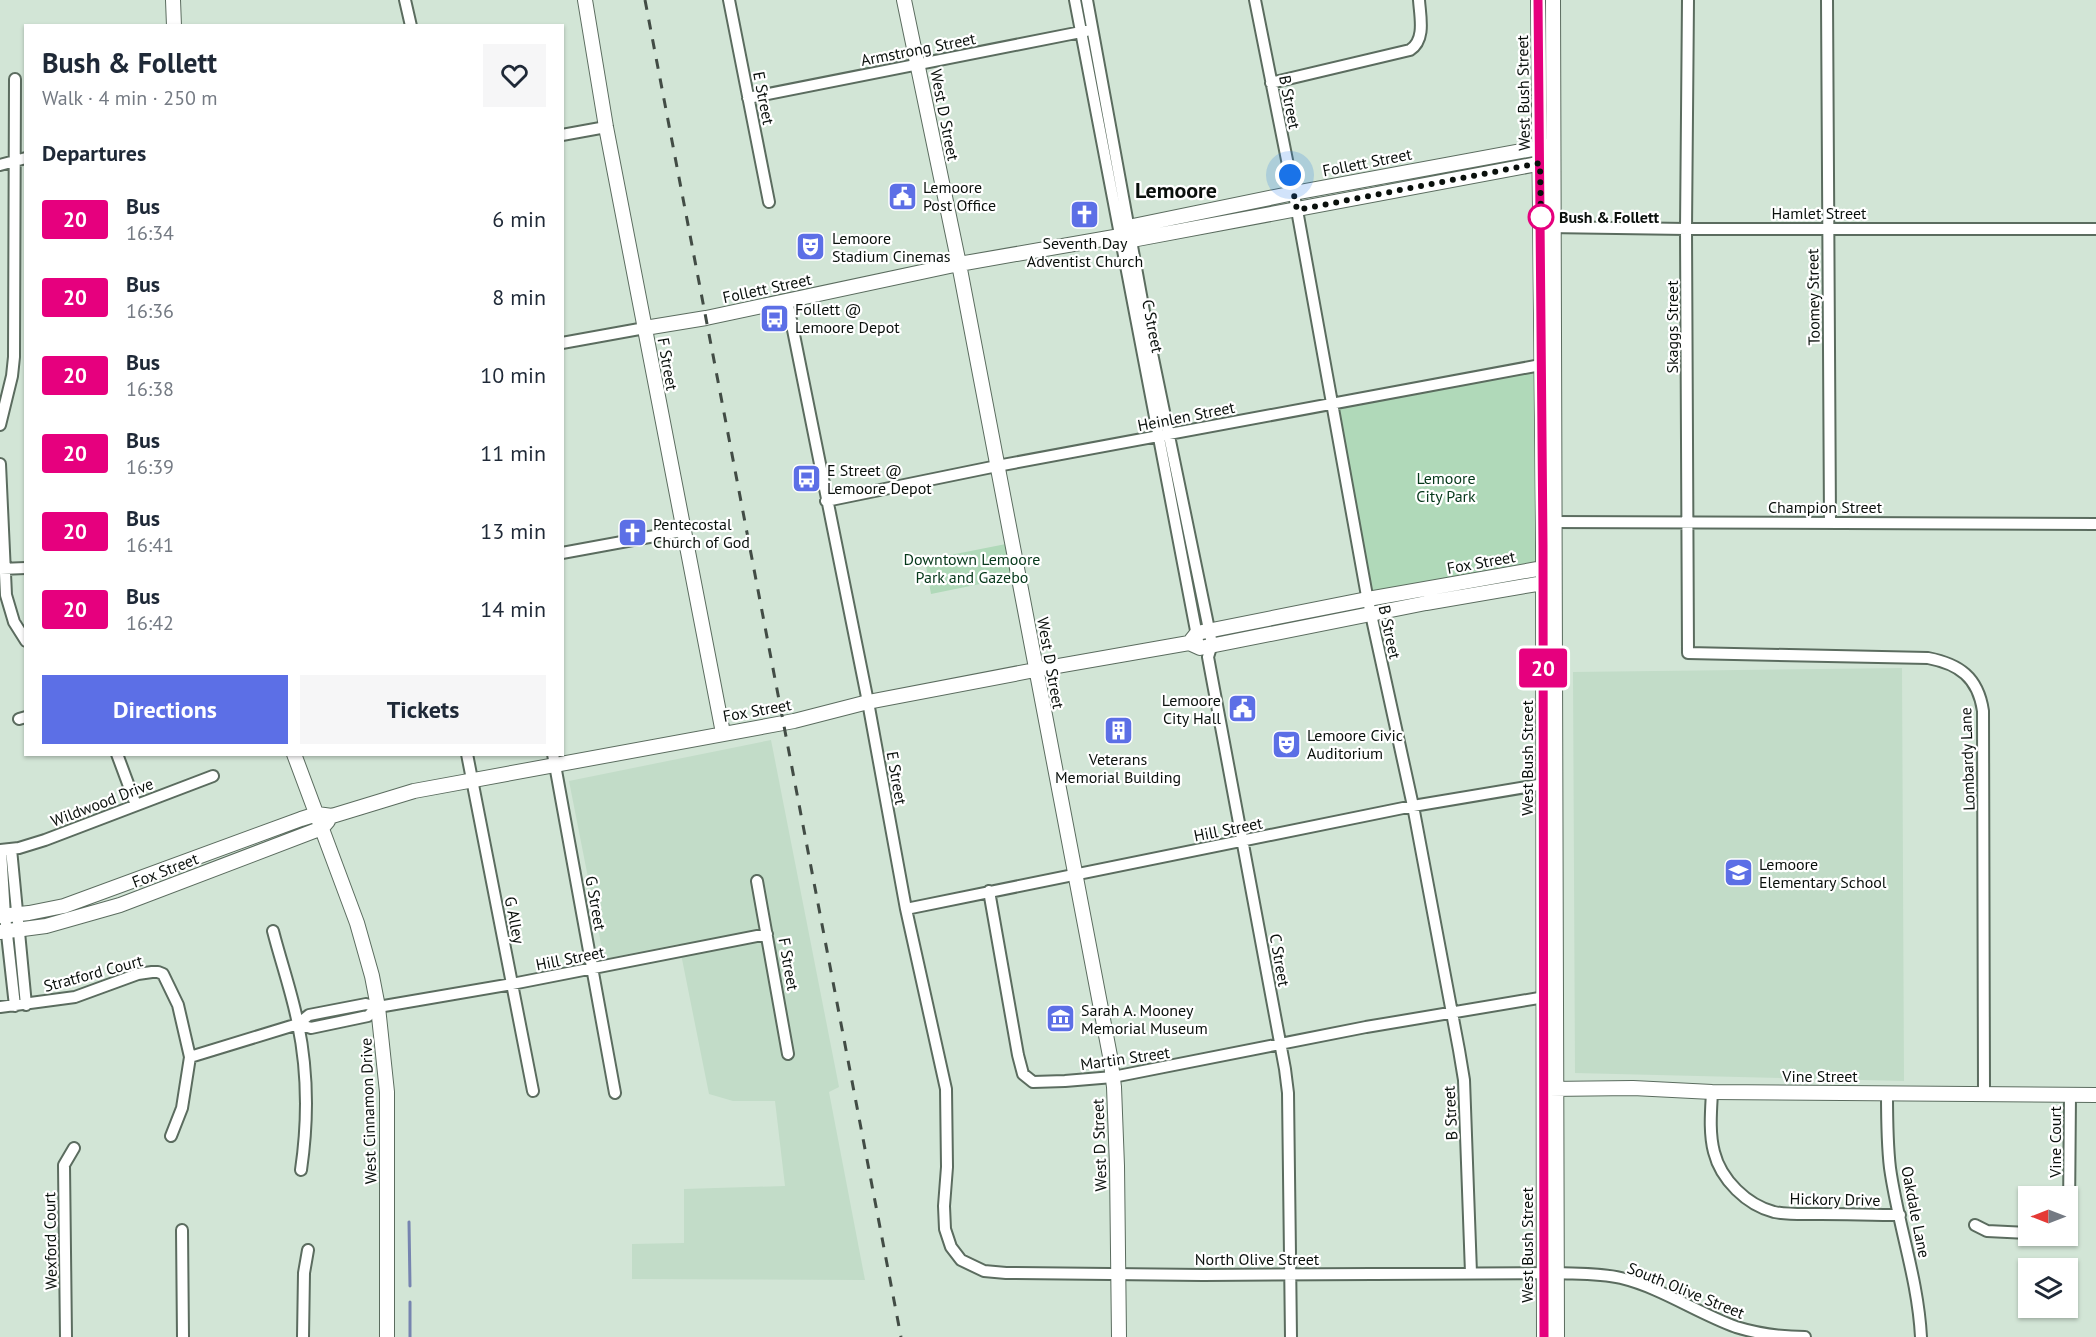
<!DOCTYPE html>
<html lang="en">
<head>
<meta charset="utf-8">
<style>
  :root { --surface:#fff; --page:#f6f6f7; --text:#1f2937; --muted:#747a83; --accent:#5c6fe6 }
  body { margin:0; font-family:"PT Sans",sans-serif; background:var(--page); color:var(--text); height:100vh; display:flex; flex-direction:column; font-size:22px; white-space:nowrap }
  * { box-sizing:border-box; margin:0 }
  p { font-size:20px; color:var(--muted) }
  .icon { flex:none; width:33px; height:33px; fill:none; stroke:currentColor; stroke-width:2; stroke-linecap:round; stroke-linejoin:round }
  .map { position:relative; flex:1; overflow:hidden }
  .panel { position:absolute; left:24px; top:24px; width:540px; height:732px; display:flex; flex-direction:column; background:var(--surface); border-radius:0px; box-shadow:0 2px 4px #0004 }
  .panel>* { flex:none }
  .badge { padding:0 12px; border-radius:4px; font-size:21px; line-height:39px }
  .needle { width:39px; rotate:270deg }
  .controls { position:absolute; left:2018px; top:1186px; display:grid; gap:12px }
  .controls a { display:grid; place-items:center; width:60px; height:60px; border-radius:0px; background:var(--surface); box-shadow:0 2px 4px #0004; font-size:30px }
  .you { position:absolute; width:30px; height:30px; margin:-15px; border:4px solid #fff; border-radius:50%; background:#1a73e8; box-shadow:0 0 0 9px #1a73e833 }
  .map>.badge { position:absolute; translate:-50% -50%; box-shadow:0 0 0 3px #fff }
  h2 { padding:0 18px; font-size:22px; line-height:54px }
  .round { display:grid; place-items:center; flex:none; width:63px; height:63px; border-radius:0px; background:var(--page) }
  .summary { display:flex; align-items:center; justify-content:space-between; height:102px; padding:0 18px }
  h1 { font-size:28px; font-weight:600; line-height:45px }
  .primary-button { display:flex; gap:12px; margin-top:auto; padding:12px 18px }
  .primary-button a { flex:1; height:69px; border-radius:0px; background:var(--accent); color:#fff; font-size:24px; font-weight:600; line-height:69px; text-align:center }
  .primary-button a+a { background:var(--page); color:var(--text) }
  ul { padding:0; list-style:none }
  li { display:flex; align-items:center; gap:18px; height:78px; padding:0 18px }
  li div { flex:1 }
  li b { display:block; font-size:22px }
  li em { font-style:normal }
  li .badge { min-width:66px; font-weight:700; text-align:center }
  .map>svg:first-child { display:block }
  .built { fill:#c2dcc8 }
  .green { fill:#b0d9b9 }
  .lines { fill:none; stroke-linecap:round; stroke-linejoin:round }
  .stream { stroke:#7684b0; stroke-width:3 }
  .street-casing { stroke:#5b6c5f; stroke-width:14 }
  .secondary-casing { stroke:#5b6c5f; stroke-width:16 }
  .street { stroke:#fff; stroke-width:10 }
  .secondary { stroke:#fff; stroke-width:14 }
  .rail { stroke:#424c45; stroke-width:3; stroke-dasharray:10 10; stroke-linecap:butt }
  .line-casing { stroke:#fff; stroke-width:14 }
  .line { stroke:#e6007e; stroke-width:9 }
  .walk { stroke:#0a100c; stroke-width:6; stroke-dasharray:0 10.8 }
  .stop-dot { fill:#fff; stroke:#e6007e; stroke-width:3 }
  .labels { text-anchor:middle; stroke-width:4.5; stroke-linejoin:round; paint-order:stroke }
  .street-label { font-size:16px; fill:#0a100c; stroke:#fff }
  .poi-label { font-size:16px; fill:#0a100c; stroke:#fff; text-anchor:start }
  .stop-label { font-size:16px; font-weight:bold; fill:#0a100c; stroke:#fff; text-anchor:start }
  .park-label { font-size:16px; fill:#05381a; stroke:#fff }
  .district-label { font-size:22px; font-weight:bold; fill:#0a100c; stroke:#fff }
</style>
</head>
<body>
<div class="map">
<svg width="2096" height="1337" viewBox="0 0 2096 1337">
  <rect width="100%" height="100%" fill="#d2e5d6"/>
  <path class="built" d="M1902,668L1904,1081L1575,1073L1573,672Z
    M771,740L839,1087L829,1092L865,1280L632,1279V1244L684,1243V1189L785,1186L775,1101H733L709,1094L679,944L604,959L569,781Z"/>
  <path class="green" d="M1541,366L1543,568L1368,599L1332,405Z
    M1011,543L1019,576L931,594L925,560Z"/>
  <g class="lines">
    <path class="stream" d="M409,1222L410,1286
      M410,1302V1337"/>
    <defs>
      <path id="street" d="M405,0L411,26
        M729,0L769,202
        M1075,0L1198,641
        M1087,0L1149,339L1212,644L1208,657L1285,1069L1288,1093L1291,1337
        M1255,0L1297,210L1367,596L1413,806L1459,1050L1464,1080L1471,1273
        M1688,0L1686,229L1688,653L1928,658C1959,664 1978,677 1983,711L1984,1093
        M1827,0L1830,522
        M1271,83L1410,50C1426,40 1420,16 1419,0
        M748,98L1086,31
        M562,135L606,127
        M0,165L26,158
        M1547,227L1686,229H2096
        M787,300L868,702L906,909L946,1089L947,1167L944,1206L945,1229L951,1247L961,1260L984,1271L1006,1273L1203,1275L1556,1273C1578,1274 1600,1273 1621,1278C1662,1288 1697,1313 1736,1327C1759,1334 1781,1337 1805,1337
        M562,343L645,328
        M0,425L12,376L14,357L15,79
        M0,464L6,595L14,622L26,641
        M826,501L997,466L1546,364
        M1549,522L2096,524
        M562,553L682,531
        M0,569L26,568
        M19,719L26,717
        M117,754L136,805
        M467,754L533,1091
        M553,754L615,1093
        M11,849L26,1005
        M0,850L19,848L45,840L213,776
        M1,850L5,916L15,1006
        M757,881L788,1054
        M989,891L1018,1055L1023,1074L1033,1082L1065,1081L1113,1077L1366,1027L1551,996
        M906,909L1413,806L1550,783
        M273,931C281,962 292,993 298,1024C308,1072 308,1122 301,1170
        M0,1007L75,997L138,974L152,972H158L163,974L178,1005L190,1057L182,1108L171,1136
        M298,1024L311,1028L368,1016L378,1007
        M190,1057L298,1024L309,1015L366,1004L378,1007L512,984L767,934
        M1712,1092C1711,1111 1709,1133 1714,1152C1721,1180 1747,1205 1774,1212C1789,1215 1805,1214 1821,1214C1847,1214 1873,1215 1900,1215
        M1887,1093C1887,1118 1887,1143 1890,1168C1898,1225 1918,1279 1921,1337
        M1975,1225L1987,1231L2028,1233
        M2067,1226L2069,1213L2070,1095
        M182,1230L183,1337
        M66,1337L64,1165L74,1148
        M303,1337L304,1273L308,1250"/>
      <path id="secondary" d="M173,0L174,26
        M585,0L606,127L723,733
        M904,0L959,264L1110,1056L1114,1087L1117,1166L1119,1337
        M1538,0L1543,522L1544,1337
        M1553,0L1557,1337
        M1120,236L1132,240L1548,162
        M645,328L706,318L959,264L1120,236L1128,227L1294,193L1549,146
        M294,754L357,923L372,976L378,1007L387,1092V1337
        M0,916L29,913L64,906L301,819L317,814L332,816L414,791L794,721L868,702L1035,670L1189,643L1200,648L1426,603L1543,583L1554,574L1543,568L1368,599L1197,633L1189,643
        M0,932L46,926L120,905L322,828L328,821
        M1549,1089L1633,1088L1712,1092L2096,1095"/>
    </defs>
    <use href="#street" class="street-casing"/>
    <use href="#secondary" class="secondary-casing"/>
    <use href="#street" class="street"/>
    <use href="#secondary" class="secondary"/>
    <path class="rail" d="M645,0L901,1337"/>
  </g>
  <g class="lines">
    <defs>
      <path id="line" d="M1538,0L1543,545L1544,1337"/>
    </defs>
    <use href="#line" class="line-casing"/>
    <use href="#line" class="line"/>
    <path class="walk" d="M1290,175L1297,210L1540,163L1541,227V217"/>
  </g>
  <defs>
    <symbol id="civic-square" viewBox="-11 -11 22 22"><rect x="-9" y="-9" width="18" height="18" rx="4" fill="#5c6fe6" stroke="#fff"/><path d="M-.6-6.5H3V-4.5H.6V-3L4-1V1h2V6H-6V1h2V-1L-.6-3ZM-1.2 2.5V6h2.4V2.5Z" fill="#fff"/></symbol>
    <symbol id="church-square" viewBox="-11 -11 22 22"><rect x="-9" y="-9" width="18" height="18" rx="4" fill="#5c6fe6" stroke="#fff"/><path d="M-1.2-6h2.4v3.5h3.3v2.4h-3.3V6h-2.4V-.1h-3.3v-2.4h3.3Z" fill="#fff"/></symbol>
    <symbol id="theatre-square" viewBox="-11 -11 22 22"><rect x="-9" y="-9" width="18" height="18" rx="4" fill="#5c6fe6" stroke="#fff"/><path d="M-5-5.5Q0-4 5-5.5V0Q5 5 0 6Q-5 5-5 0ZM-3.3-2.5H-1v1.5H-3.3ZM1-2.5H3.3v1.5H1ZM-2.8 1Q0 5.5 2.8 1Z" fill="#fff"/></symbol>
    <symbol id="bus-square" viewBox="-11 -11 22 22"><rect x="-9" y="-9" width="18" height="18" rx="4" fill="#5c6fe6" stroke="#fff"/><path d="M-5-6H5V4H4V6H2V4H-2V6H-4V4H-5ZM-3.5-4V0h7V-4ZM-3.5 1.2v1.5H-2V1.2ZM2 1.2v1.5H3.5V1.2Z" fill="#fff"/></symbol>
    <symbol id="building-square" viewBox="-11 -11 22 22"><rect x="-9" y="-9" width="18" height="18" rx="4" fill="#5c6fe6" stroke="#fff"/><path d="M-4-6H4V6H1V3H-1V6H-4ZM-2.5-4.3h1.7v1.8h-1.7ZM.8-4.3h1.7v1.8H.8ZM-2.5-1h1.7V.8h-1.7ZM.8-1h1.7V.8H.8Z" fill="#fff"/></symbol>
    <symbol id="school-square" viewBox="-11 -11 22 22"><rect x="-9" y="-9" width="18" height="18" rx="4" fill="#5c6fe6" stroke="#fff"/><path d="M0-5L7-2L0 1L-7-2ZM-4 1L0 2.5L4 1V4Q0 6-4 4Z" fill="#fff"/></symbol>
    <symbol id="museum-square" viewBox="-11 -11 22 22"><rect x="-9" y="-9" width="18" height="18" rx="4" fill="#5c6fe6" stroke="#fff"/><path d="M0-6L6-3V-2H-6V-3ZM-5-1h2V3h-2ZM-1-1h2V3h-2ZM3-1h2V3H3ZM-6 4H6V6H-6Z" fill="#fff"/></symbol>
  </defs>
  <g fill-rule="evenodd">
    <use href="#civic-square" x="886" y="180" width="33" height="33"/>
    <use href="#church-square" x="1068" y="198" width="33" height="33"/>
    <use href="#theatre-square" x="794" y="230" width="33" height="33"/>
    <use href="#bus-square" x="758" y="302" width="33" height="33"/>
    <use href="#bus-square" x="790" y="462" width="33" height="33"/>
    <use href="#church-square" x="616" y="516" width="33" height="33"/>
    <use href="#civic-square" x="1226" y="692" width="33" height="33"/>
    <use href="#building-square" x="1102" y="714" width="33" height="33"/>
    <use href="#theatre-square" x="1270" y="728" width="33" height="33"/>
    <use href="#school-square" x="1722" y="856" width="33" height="33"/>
    <use href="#museum-square" x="1044" y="1002" width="33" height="33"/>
  </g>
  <circle class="stop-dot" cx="1541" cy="217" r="12"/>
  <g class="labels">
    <g class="street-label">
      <text transform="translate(918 49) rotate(-11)" y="6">Armstrong Street</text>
      <text transform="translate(1523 93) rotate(-91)" y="6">West Bush Street</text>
      <text transform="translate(764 98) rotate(79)" y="6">E Street</text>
      <text transform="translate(1290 102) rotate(79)" y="6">B Street</text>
      <text transform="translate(945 115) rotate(79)" y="6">West D Street</text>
      <text transform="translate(1367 162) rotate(-11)" y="6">Follett Street</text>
      <text x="1819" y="219">Hamlet Street</text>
      <text transform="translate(767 288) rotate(-12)" y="6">Follett Street</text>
      <text transform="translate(1813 297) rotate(-91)" y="6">Toomey Street</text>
      <text transform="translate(1153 326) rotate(79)" y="6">C Street</text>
      <text transform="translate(1672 327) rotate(-90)" y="6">Skaggs Street</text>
      <text transform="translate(668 364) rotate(80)" y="6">F Street</text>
      <text transform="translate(1186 416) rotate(-11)" y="6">Heinlen Street</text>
      <text x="1825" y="513">Champion Street</text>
      <text transform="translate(1481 562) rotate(-10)" y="6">Fox Street</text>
      <text transform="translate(1390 632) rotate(78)" y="6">B Street</text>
      <text transform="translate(1051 663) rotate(80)" y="6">West D Street</text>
      <text transform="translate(757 710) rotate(-10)" y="6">Fox Street</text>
      <text transform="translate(1527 758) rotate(-90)" y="6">West Bush Street</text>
      <text transform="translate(1967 759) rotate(-92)" y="6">Lombardy Lane</text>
      <text transform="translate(897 778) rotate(80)" y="6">E Street</text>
      <text transform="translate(102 802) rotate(-21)" y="6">Wildwood Drive</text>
      <text transform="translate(1228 829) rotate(-11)" y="6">Hill Street</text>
      <text transform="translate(165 870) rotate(-21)" y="6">Fox Street</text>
      <text transform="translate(596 903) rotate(80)" y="6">G Street</text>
      <text transform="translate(515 920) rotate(79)" y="6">G Alley</text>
      <text transform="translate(570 958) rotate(-11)" y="6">Hill Street</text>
      <text transform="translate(1280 960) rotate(80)" y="6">C Street</text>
      <text transform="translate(789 964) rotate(80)" y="6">F Street</text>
      <text transform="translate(93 973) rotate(-15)" y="6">Stratford Court</text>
      <text transform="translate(1125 1058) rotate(-8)" y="6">Martin Street</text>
      <text x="1820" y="1082">Vine Street</text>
      <text transform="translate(368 1111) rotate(-92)" y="6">West Cinnamon Drive</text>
      <text transform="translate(1450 1113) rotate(-93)" y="6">B Street</text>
      <text transform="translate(2055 1142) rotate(-90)" y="6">Vine Court</text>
      <text transform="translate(1099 1145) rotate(-92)" y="6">West D Street</text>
      <text transform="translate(1835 1199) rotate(1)" y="6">Hickory Drive</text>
      <text transform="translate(1916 1212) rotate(79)" y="6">Oakdale Lane</text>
      <text transform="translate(50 1241) rotate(-91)" y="6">Wexford Court</text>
      <text transform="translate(1527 1245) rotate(-90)" y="6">West Bush Street</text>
      <text x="1257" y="1265">North Olive Street</text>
      <text transform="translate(1686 1290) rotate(22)" y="6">South Olive Street</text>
    </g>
    <g class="poi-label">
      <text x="923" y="193">Lemoore<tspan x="923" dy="18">Post Office</tspan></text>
      <text x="832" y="244">Lemoore<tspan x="832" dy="18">Stadium Cinemas</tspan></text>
      <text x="1085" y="249" text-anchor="middle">Seventh Day<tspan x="1085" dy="18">Adventist Church</tspan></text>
      <text x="795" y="315">Follett @<tspan x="795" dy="18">Lemoore Depot</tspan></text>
      <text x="827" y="476">E Street @<tspan x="827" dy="18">Lemoore Depot</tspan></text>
      <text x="653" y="530">Pentecostal<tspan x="653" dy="18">Church of God</tspan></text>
      <text x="1221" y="706" text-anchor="end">Lemoore<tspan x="1221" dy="18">City Hall</tspan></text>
      <text x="1307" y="741">Lemoore Civic<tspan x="1307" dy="18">Auditorium</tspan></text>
      <text x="1118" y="765" text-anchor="middle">Veterans<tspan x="1118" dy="18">Memorial Building</tspan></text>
      <text x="1759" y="870">Lemoore<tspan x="1759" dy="18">Elementary School</tspan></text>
      <text x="1081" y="1016">Sarah A. Mooney<tspan x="1081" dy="18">Memorial Museum</tspan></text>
    </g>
    <g class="stop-label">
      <text x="1559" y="223">Bush &amp; Follett</text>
    </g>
    <g class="park-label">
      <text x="1446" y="484">Lemoore<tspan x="1446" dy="18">City Park</tspan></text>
      <text x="972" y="565">Downtown Lemoore<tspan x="972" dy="18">Park and Gazebo</tspan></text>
    </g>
    <g class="district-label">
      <text x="1176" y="198">Lemoore</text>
    </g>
  </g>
</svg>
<div class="controls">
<a><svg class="needle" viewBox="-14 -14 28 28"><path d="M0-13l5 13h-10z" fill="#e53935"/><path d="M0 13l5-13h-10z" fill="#747a83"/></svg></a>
<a><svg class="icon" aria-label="layers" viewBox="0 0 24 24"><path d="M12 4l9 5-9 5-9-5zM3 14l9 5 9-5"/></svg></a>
</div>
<div class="you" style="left:1290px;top:175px"></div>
<b class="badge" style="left:1543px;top:668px;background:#e6007e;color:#fff">20</b>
<section class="panel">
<div class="summary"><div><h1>Bush &amp; Follett</h1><p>Walk · 4 min · 250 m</p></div><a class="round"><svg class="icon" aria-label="heart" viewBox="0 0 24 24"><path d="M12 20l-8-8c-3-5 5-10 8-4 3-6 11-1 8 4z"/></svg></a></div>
<h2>Departures</h2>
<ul>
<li><span class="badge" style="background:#e6007e;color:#fff">20</span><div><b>Bus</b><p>16:34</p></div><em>6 min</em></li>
<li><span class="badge" style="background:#e6007e;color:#fff">20</span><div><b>Bus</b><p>16:36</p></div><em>8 min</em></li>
<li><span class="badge" style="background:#e6007e;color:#fff">20</span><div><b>Bus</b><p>16:38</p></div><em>10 min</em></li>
<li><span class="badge" style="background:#e6007e;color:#fff">20</span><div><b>Bus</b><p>16:39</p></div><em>11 min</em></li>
<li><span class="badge" style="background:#e6007e;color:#fff">20</span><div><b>Bus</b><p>16:41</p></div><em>13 min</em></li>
<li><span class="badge" style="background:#e6007e;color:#fff">20</span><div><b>Bus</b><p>16:42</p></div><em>14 min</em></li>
</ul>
<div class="primary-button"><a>Directions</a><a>Tickets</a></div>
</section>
</div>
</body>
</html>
